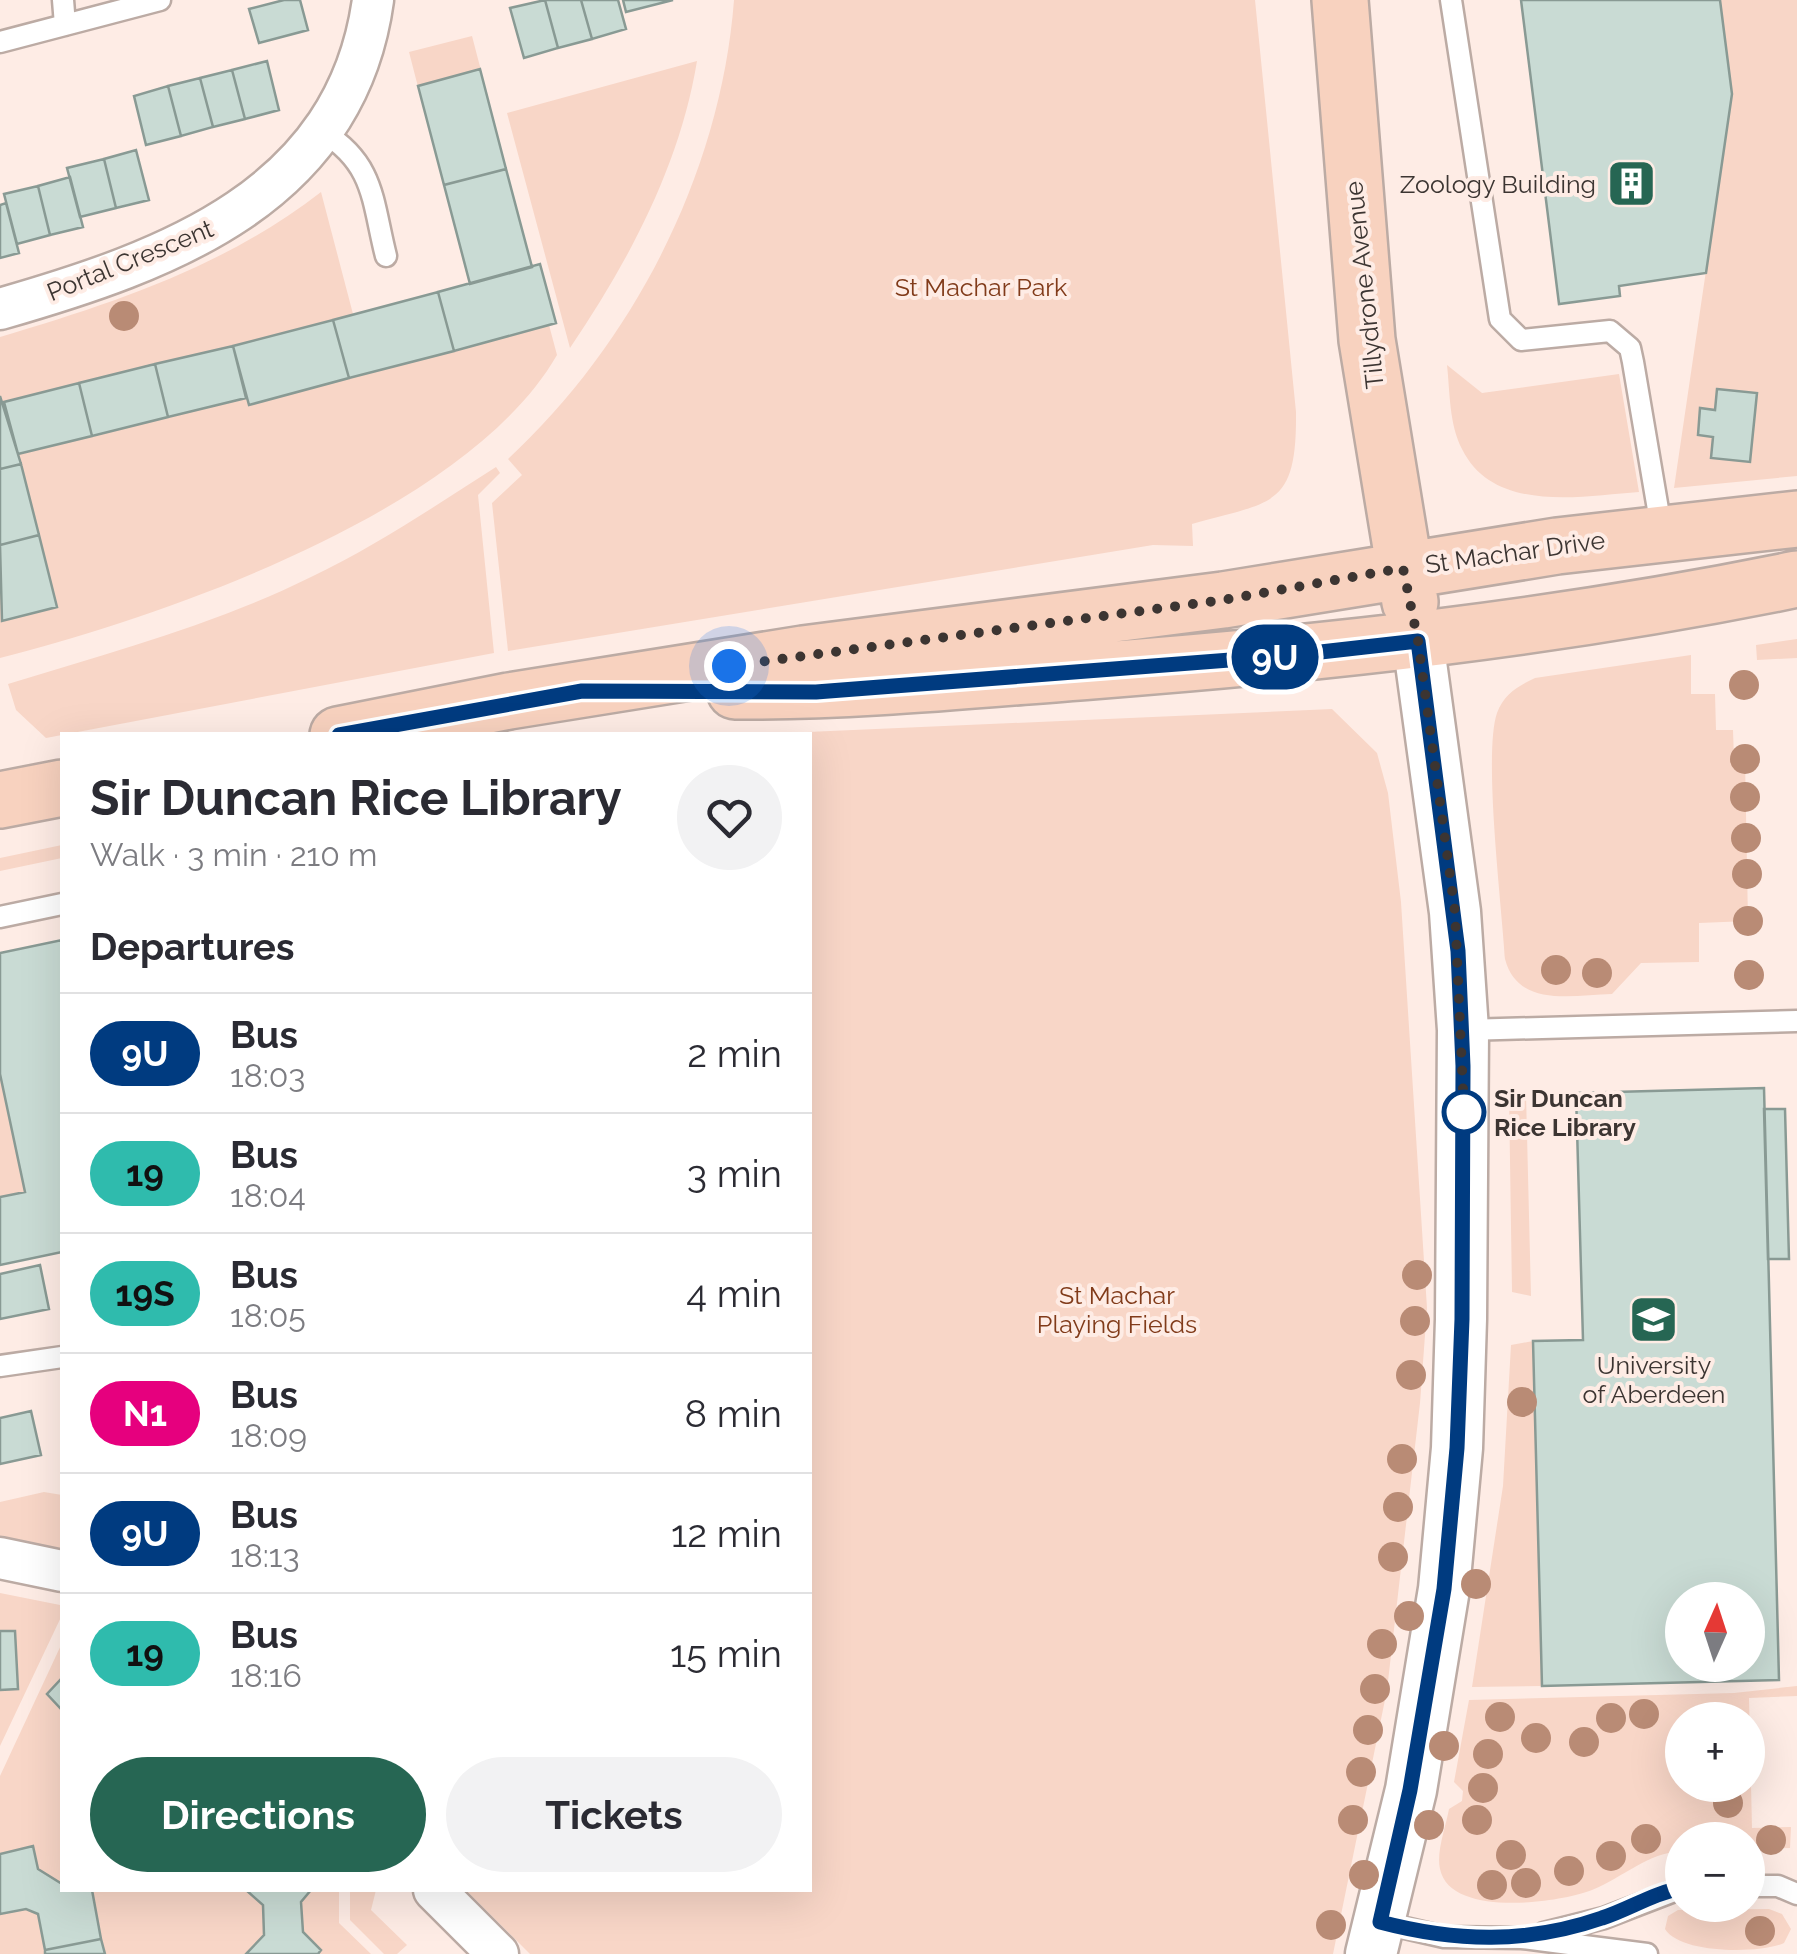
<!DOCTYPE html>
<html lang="en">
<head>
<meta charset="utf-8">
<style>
  :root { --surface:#fff; --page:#f2f2f3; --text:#2b2b33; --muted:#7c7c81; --line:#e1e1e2; --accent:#266653 }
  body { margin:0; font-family:Raleway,sans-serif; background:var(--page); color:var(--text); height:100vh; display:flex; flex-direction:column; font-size:38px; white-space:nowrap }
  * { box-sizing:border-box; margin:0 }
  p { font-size:32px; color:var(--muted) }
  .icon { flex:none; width:55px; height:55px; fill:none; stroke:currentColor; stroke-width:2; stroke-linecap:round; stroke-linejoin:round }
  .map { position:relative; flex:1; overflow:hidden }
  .panel { position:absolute; left:60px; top:732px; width:752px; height:1160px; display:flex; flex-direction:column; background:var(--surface); border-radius:0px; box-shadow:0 10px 40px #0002 }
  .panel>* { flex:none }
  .badge { padding:0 20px; border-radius:32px; font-size:35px; line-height:65px }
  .needle { width:65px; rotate:3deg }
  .tools { position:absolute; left:1665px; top:1582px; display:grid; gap:20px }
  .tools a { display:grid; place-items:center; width:100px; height:100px; border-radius:50%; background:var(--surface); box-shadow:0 10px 40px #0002; font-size:50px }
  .you { position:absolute; width:50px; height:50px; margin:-25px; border:8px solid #fff; border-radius:50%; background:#1a73e8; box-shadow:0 0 0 15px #1a73e833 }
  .map>.badge { position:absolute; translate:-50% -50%; box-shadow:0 0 0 5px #fff }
  h2 { padding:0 30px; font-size:38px; line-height:90px }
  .round { display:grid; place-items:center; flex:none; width:105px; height:105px; border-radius:52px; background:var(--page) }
  .head { display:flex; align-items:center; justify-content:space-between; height:170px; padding:0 30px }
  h1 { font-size:48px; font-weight:700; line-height:75px }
  .action { display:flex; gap:20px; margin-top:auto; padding:20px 30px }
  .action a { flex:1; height:115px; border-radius:60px; background:var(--accent); color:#fff; font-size:40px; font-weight:700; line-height:115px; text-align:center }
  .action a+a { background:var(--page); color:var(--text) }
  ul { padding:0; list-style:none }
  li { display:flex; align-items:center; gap:30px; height:120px; padding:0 30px; border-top:2px solid var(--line) }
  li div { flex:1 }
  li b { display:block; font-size:38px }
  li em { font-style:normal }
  li .badge { min-width:110px; font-weight:700; text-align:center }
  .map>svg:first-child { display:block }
  .green { fill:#f8d6c7; fill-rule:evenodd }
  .building { fill:#c9dbd4; stroke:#899a94; stroke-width:2.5; fill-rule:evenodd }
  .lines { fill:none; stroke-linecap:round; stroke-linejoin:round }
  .service-casing { stroke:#bcaba4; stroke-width:25 }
  .minor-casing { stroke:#bcaba4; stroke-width:45 }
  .tertiary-casing { stroke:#bcaba4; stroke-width:55 }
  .secondary-casing { stroke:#bcaba4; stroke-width:60 }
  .service { stroke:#fff; stroke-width:20 }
  .minor { stroke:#fff; stroke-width:40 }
  .tertiary { stroke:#fff; stroke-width:50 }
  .secondary { stroke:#f8d2bf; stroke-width:55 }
  .tree { fill:#b98b75 }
  .line-casing { stroke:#fff; stroke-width:22 }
  .line { stroke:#003b80; stroke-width:15 }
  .walk { stroke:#3c3532; stroke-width:10; stroke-dasharray:0 18 }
  .stop-dot { fill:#fff; stroke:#003b80; stroke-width:5 }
  .labels { text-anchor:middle; stroke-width:8; stroke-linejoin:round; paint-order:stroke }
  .poi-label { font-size:25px; fill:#3c3532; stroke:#feece5; text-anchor:end }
  .street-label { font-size:25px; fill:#3c3532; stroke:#feece5 }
  .park-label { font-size:25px; fill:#813b1a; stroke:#feece5 }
  .stop-label { font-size:25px; font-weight:bold; fill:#3c3532; stroke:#feece5; text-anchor:start }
</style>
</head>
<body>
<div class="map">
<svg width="1797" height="1954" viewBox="0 0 1797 1954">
  <rect width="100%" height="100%" fill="#feece5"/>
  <path class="green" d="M734,0H1255L1296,412C1297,508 1273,501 1192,524L1193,546L1153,545L508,651L492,503L522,475L508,459C634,342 721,172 734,0Z
    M1720,0H1797V476L1674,488L1732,94Z
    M472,36L532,266L540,264L556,323L549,325L557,355C467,511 168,615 0,658V337C114,303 226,266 321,192L353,314L469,284L409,52Z
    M697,61C680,165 629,261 570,348L507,113Z
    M1447,365L1482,393L1619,374L1639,492C1582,496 1494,514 1462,449C1449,424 1450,392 1447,365Z
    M496,467L500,473L478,495L494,653L46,738L16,710L8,684C111,652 214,625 311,577C376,546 435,506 496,467Z
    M1797,639V658L1757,660L1756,645Z
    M1691,655V694H1715L1716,730H1733L1734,759H1745L1748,921L1699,923V962L1641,963L1612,994C1572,995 1518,1008 1505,959C1502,907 1483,754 1497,713C1504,694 1518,686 1535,678Z
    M1332,709L1377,753L1388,793L1401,902L1427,1308L1420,1403L1387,1690L1333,1954H530L466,1890H810V735H740Z
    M62,845V858L0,871V858Z
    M0,1074L25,1192L0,1197Z
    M1526,1094L1531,1296L1512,1292L1509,1095Z
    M1533,1341L1542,1686L1472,1687L1503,1486L1511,1345Z
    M44,1492L62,1495V1552L0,1539V1502Z
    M0,1593L60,1605L62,1615L0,1746Z
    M62,1643V1890H339V1923L371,1954H0V1776Z
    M1797,1686V1696L1749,1698L1752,1828L1791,1827L1790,1848L1748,1849V1840H1682V1851C1647,1853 1624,1877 1592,1890C1559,1903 1450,1918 1440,1869C1436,1852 1446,1826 1449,1809L1462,1801L1463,1791L1454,1782L1469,1700L1734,1693ZM1682,1720H1748V1785H1682Z
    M350,1890H376L371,1910L407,1945L397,1954H384L350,1920Z
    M1769,1909L1782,1914L1791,1929L1784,1943C1760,1954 1680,1954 1665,1929L1668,1916L1678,1910Z"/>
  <path class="building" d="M284,0H300L308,30L259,43L249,9Z
    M545,0L558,48L524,58L510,8Z
    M545,0H581L592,39L558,48Z
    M581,0H618L626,29L592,39Z
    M623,0H673L626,12Z
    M1521,0H1720L1732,94L1706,273L1619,286L1620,296L1559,304Z
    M267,61L279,110L245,119L232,70Z
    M480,69L506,169L444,185L418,86Z
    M232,70L245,119L213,127L200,78Z
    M200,78L213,127L181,136L168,86Z
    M168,86L181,136L146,145L134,96Z
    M136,150L149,200L116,208L104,159Z
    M104,159L116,208L80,217L67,168Z
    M506,169L532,267L470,284L444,185Z
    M70,177L83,227L50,235L38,186Z
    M38,186L50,235L17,244L4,194Z
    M6,203L19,253L0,258V205Z
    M540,264L556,323L454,351L438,292Z
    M438,292L454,351L349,378L333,320Z
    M333,320L349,378L249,405L233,346Z
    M233,346L246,398L168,417L155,364Z
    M155,364L168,417L92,436L79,383Z
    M79,383L92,436L18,454L4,402Z
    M1717,389L1757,393L1750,462L1711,458L1713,437L1698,435L1700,408L1715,410Z
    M0,396L21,464L0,469Z
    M21,464L39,535L0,545V469Z
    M39,535L57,607L2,621L0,545Z
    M62,940V1252L0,1265V1197L25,1192L0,1074V953Z
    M1764,1088L1779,1680L1542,1686L1533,1341L1583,1340L1576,1093ZM1682,1600H1748V1665H1682Z
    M1764,1109H1785L1789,1259H1768Z
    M40,1265L49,1309L0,1319V1274Z
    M31,1411L41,1455L0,1464V1418Z
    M0,1631H15L18,1689L0,1690Z
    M62,1678V1710L47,1694Z
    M33,1846L38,1869L62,1884V1890H92L101,1939L45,1950L38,1914L26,1909L0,1914V1854Z
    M246,1890H311L301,1902L303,1932L321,1950L318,1954H246L264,1935L263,1905Z
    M101,1939L105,1954H45V1950Z"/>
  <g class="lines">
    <defs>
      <path id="service" d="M63,0L65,25
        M1451,0L1500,319L1521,340L1610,331L1630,348L1633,362L1662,533
        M0,42L160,0
        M323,132C375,164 372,201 386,256
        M0,917L62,904
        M1465,1030L1797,1021
        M0,1366L62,1357
        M1748,1886H1778L1797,1894
        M1379,1922L1444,1937L1522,1938L1647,1954
        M1544,1933L1604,1918L1682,1888"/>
      <path id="minor" d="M0,309C167,261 346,197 373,0
        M0,1558L62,1571
        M434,1890L498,1954"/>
      <path id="tertiary" d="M1371,1954L1411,1790L1444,1589L1457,1448L1461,1319L1463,1030L1455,912L1418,641"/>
      <path id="secondary" d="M1340,0L1367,340L1410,602
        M735,691C854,692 972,680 1091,671C1328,653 1563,627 1797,579
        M338,735L509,701L803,654L1223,600L1557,546L1797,519
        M0,800L62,788"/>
    </defs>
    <use href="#service" class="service-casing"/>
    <use href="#minor" class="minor-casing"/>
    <use href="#tertiary" class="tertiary-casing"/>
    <use href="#secondary" class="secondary-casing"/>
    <use href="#service" class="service"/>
    <use href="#minor" class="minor"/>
    <use href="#tertiary" class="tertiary"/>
    <use href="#secondary" class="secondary"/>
  </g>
  <g class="tree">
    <circle cx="124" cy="316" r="15"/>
    <circle cx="1744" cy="685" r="15"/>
    <circle cx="1745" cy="759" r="15"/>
    <circle cx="1745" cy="797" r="15"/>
    <circle cx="1746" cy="838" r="15"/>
    <circle cx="1747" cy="874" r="15"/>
    <circle cx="1748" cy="921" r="15"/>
    <circle cx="1556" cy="970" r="15"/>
    <circle cx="1597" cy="973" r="15"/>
    <circle cx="1749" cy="975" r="15"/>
    <circle cx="1417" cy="1275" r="15"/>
    <circle cx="1415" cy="1321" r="15"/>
    <circle cx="1411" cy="1375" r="15"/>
    <circle cx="1522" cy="1402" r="15"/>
    <circle cx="1402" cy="1459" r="15"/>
    <circle cx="1398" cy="1507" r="15"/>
    <circle cx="1393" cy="1557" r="15"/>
    <circle cx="1476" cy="1584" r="15"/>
    <circle cx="1409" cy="1616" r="15"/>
    <circle cx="1382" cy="1644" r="15"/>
    <circle cx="1375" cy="1689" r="15"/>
    <circle cx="1644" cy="1714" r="15"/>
    <circle cx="1500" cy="1717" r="15"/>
    <circle cx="1611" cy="1718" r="15"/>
    <circle cx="1368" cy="1730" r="15"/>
    <circle cx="1536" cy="1738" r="15"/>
    <circle cx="1584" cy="1742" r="15"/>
    <circle cx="1444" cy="1746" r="15"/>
    <circle cx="1488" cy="1754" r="15"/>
    <circle cx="1361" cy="1772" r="15"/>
    <circle cx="1483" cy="1788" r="15"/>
    <circle cx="1728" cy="1803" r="15"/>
    <circle cx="1353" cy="1820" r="15"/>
    <circle cx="1477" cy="1820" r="15"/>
    <circle cx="1429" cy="1825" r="15"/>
    <circle cx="1646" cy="1839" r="15"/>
    <circle cx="1771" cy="1840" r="15"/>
    <circle cx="1511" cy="1855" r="15"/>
    <circle cx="1611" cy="1856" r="15"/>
    <circle cx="1569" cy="1871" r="15"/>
    <circle cx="1364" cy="1875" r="15"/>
    <circle cx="1526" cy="1883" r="15"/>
    <circle cx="1492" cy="1885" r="15"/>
    <circle cx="1331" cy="1925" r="15"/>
    <circle cx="1760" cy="1931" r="15"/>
  </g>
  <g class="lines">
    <defs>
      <path id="line" d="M339,735L582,691L816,692L1294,655L1418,641L1458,951L1463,1066L1462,1319L1457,1448L1444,1589L1410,1790L1380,1922C1456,1942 1527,1944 1602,1918C1630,1909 1653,1893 1682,1888"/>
    </defs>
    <use href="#line" class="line-casing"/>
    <use href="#line" class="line"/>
    <path class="walk" d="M729,666L1223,600L1403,568L1418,641L1455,912L1464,1112"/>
  </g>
  <defs>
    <symbol id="building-square" viewBox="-11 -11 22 22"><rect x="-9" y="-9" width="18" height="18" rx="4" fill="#266653" stroke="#feece5"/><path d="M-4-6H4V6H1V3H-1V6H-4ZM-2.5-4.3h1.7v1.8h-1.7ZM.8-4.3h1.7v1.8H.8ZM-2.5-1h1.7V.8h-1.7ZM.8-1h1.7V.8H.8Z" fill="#fff"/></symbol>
    <symbol id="university-square" viewBox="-11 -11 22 22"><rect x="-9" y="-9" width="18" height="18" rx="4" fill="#266653" stroke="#feece5"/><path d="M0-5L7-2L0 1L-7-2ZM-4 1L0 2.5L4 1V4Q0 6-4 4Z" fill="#fff"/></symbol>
  </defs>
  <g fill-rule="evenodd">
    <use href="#building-square" x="1604" y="156" width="55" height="55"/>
    <use href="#university-square" x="1626" y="1292" width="55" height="55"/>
  </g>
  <circle class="stop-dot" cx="1464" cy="1112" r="20"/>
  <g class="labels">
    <g class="poi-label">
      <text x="1596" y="193">Zoology Building</text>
      <text x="1654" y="1374" text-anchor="middle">University<tspan x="1654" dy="29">of Aberdeen</tspan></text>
    </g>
    <g class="street-label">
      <text transform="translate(130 260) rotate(-22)" y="9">Portal Crescent</text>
      <text transform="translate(1364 285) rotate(-96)" y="9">Tillydrone Avenue</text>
      <text transform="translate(1515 552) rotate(-8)" y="9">St Machar Drive</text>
    </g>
    <g class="park-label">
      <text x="981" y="296">St Machar Park</text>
      <text x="1117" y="1304">St Machar<tspan x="1117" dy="29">Playing Fields</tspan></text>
    </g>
    <g class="stop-label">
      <text x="1494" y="1107">Sir Duncan<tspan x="1494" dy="29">Rice Library</tspan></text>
    </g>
  </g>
</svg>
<div class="tools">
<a><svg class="needle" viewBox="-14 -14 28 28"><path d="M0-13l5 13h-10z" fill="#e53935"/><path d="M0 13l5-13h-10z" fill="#7c7c81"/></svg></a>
<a>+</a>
<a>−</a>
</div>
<div class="you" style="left:729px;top:666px"></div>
<b class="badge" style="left:1275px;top:657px;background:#003b80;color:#fff">9U</b>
<section class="panel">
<div class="head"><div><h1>Sir Duncan Rice Library</h1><p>Walk · 3 min · 210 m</p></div><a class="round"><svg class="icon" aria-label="heart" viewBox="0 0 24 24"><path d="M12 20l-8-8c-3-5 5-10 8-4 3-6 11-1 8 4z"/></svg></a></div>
<h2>Departures</h2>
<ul>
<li><span class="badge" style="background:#003b80;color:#fff">9U</span><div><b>Bus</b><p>18:03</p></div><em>2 min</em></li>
<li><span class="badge" style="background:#2fbbad;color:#111">19</span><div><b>Bus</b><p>18:04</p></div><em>3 min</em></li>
<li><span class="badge" style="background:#2fbbad;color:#111">19S</span><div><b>Bus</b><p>18:05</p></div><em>4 min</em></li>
<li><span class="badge" style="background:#e6007e;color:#fff">N1</span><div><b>Bus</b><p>18:09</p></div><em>8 min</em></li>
<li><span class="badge" style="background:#003b80;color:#fff">9U</span><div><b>Bus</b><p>18:13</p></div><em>12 min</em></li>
<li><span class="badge" style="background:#2fbbad;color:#111">19</span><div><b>Bus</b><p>18:16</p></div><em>15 min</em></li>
</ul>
<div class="action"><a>Directions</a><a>Tickets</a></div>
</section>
</div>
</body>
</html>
